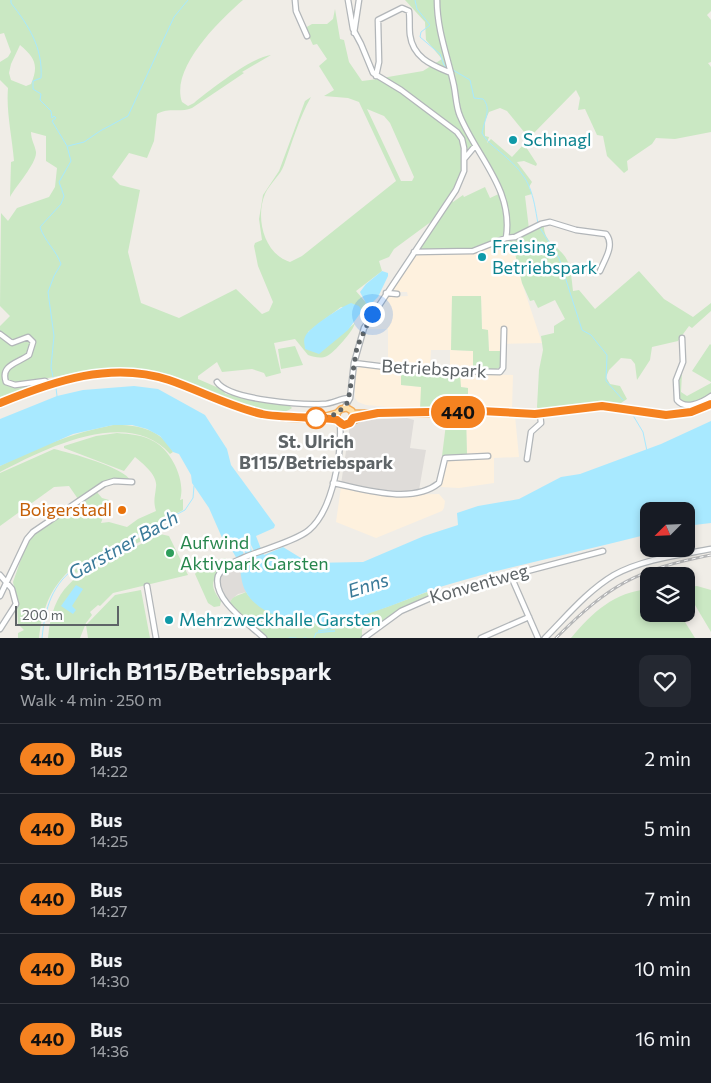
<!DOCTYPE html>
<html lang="en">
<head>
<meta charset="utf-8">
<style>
  :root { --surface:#171b24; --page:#242831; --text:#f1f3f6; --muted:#9ea1a6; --line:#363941 }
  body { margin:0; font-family:Commissioner,sans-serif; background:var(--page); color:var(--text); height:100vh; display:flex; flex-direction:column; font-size:19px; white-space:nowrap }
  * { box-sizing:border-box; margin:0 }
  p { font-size:16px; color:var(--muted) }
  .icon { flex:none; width:28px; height:28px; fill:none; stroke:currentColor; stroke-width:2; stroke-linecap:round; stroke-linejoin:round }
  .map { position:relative; height:638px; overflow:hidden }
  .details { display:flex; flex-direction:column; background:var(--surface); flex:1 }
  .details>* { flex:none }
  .badge { padding:0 10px; border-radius:16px; font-size:18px; line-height:32px }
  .needle { width:32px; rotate:246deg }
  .fabs { position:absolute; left:640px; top:502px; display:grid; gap:10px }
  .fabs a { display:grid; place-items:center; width:55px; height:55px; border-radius:10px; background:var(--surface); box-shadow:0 2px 8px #0003; font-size:25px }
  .scale { position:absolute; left:15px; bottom:12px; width:104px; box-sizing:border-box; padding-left:5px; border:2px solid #5e6467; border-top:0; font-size:14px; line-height:18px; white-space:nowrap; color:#5e6467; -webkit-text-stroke:4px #fff; paint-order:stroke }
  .you { position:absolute; width:25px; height:25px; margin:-12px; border:4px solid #fff; border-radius:50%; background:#1a73e8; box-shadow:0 0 0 8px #1a73e833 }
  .map>.badge { position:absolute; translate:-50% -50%; box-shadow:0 0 0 2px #fff }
  .round { display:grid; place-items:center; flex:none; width:52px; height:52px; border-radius:10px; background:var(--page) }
  .summary { display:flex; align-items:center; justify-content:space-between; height:85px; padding:0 20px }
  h1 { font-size:24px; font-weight:700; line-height:38px }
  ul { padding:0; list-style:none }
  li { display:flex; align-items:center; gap:15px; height:70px; padding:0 20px; border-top:1px solid var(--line) }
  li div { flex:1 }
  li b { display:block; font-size:19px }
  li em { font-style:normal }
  li .badge { min-width:55px; font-weight:700; text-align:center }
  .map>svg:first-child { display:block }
  .commercial { fill:#fef1de }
  .industrial { fill:#dfdcd9 }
  .green { fill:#cae8c3; fill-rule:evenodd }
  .water { fill:#a8e9ff }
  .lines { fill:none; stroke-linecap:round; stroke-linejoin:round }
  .stream { stroke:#a8e9ff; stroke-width:1 }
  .minor-casing { stroke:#b2b6b9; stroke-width:7 }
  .major-casing { stroke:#f4ad5c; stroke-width:8 }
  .minor { stroke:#fff; stroke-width:4.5 }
  .major { stroke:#ffe2ad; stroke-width:5 }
  .rail-casing { stroke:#b5b6b7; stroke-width:3 }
  .rail { stroke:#fff; stroke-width:1; stroke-dasharray:4; stroke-linecap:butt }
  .line-casing { stroke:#fff; stroke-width:11 }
  .line { stroke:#f58220; stroke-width:8 }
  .walk { stroke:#5e6467; stroke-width:5; stroke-dasharray:0 9 }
  .culture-dot { fill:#0f9aa8; stroke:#fff; stroke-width:2 }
  .stop-dot { fill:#fff; stroke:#f58220; stroke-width:2.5 }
  .food-dot { fill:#e8710a; stroke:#fff; stroke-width:2 }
  .leisure-dot { fill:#2e9e5b; stroke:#fff; stroke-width:2 }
  .labels { text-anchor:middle; stroke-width:5; stroke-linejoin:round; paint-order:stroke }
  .culture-label { font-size:18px; fill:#0d838f; stroke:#fff; text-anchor:start }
  .street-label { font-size:18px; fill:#5e6467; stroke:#fff }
  .stop-label { font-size:18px; font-weight:bold; fill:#5e6467; stroke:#fff }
  .food-label { font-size:18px; fill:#c56008; stroke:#fff; text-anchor:end }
  .leisure-label { font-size:18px; fill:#27864d; stroke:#fff; text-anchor:start }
  .water-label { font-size:19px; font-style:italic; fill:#3a7a99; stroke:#fff }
</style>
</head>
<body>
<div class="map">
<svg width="711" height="638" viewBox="0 0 711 638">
  <rect width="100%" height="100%" fill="#f0ede7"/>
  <path class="commercial" d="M506,242L513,245L516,253L522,283L542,343L501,344V351H489L488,330L482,329L481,296H452L451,350L473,351V370H450V350H431L430,369L388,366V329H366L386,297L408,296L407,292H397L393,288L413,257L423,254L471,252Z
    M359,367L401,371V385L422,387L420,410L366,405L358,402L355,398V373Z
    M460,373L513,375L512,409L468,408V388L460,387Z
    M466,414L515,416L519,457L494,458V483L459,488L441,487L445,463L447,460L467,455Z
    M341,487L397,495L439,494L445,501L444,508L442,511L376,538L336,522Z"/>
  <path class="industrial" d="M407,418L414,420L410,448L426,450L419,490L398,493L341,484L350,425L360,420Z
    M239,563L246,592L238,594L231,600L230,604L222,595L219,579L225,570Z"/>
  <path class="green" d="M0,0H243C220,20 170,68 182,102L188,106L194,103C210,90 252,57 271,55L242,72L244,73L192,108C180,113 169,107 157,114L154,141L147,158L129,153L112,177L120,185L140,190L128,252L141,303L179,318L236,289L262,314L269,311L273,302L258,266L254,246L255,243L262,240L259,219L263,195L279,171L305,101L311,97C299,118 292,143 284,165C280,176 270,183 265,194C255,218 264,254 290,262L302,256L396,181L359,102L348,98L324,96L334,90L319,66L327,59L317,44L313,45L305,28L312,24H327L333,19L335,9L340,39L344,40L349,62L362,81L378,79L394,87L458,134L462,141V170L456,184L432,221L394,249L389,257L379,261L382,271L356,291L367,304L370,305L362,311V309L341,307L308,332L319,353L355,323C354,330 334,353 327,356C321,359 314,357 308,355L295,339L274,343L281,373L266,377L264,373L252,369L222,372L217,362L198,376V379L221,389L226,394L288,404L292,408C272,425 203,389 180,381C155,373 127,366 100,369C79,371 58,377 36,380L34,386L0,400V326L10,316L0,306L1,213L8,221L17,208L49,197L55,187L57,168L46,161V136L31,132C31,140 35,145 36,152C37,163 16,186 10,197L11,162L14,161C12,136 6,112 8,88L0,80V62L8,57L11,52L4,33L0,34ZM20,45C35,58 39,65 31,84L26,86L11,80L9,73L11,64ZM367,109L384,116L390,123L414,177L412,181H401Z
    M405,0H711V11L707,15L711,20V62L708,63L711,67V132L675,139L656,138L652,144L627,161L628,170L624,173L607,156L603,136L597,135L585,109L578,110L580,98L576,90L529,138L507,111L500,108L489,112L485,121V136L489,137L487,143L491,139L512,157L524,144L537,164L536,166L524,161L517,162L532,182L529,187L532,194L525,196L529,229L512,237L508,233C482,253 450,251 417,251L451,199L453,202L463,195L464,197L485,187L490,198L503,192L477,146L466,161L462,137L400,87L382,78L423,71L442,59L426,40L425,22Z
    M544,225C543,243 560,246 567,260C571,268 572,282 573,291L579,290L595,309L639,271L664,299L693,317L711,303V311L692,328L689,326L678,341L652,347L650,360L637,380L635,364L631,359L621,358L609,370L606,377L610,384L620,386L627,399L621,403L591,404L539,411L537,407L539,370L543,350L541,336L554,333V326L565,319L555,300L538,308L534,300L530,301L522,283L513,245L506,242L477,251L502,241H513Z
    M452,296H481L482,329L488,330L489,351H501V367L494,370H473V351L451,350Z
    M710,344L711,345V382L692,371Z
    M295,346L303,365L281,369L278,349Z
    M401,371L460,373L461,387L468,388V408L420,410L421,387L401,385Z
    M680,372L682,373L681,392L687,396L711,383V395L687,404L678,400L676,391Z
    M466,414L467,455L442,456L447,416Z
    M113,425C136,424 162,429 173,452L170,454C129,406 44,449 0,472V466C36,447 73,433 113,425Z
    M117,433C130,434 144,435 155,442C172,452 186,481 180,500L183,499V510L69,571C49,590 42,611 39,638H18V633L24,630L18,624L17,604L13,582L27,542L31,536L96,491L102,498L109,500L101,523L109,522L127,527L138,519L156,511C153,501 155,497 156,487C158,475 143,464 135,457L124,471L64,448V446L96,436Z
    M54,449C70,453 124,467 131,481H115L78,499L69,486L54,487L0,526V473Z
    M162,526L164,530L76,573L74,570Z
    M160,534L169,536L188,575L113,593L100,606L98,605L90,612L92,615L86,623L80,638H48C53,587 74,575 118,555C132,549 146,541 160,534Z
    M226,558C223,575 202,578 221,601L220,606L214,607L208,603L195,574L203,563Z
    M697,586L711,590V632L695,605L686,606V587Z
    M649,589V614H680L695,638H571C593,612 614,592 649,589Z
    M141,590L150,638H88L86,625L115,595Z
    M246,592C255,606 269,612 284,617C335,632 379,609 427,592L429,597C415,604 400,616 385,621C377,623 370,623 362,629V638H267L230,604C230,596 241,595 246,592Z"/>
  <path class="water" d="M382,271L388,273V276L378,297L370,305H367L360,292L366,284Z
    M351,303L359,306L362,311L348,330L319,354L305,349C305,345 303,341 305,337C308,328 341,307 351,303Z
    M134,386L158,389L205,415L227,449L231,465L275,525L274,528L256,536L261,549L254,551L250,543L252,552L246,555L242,546L244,556L237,559L226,540H223L209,508L192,483L191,475L179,454L173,452L160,436L147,429L132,425H113L73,434L0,466V419L57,396L83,390Z
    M711,421V523L686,526V511H649V534C583,551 515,565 450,584C403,598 355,627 304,623C285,621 256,611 246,592C241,584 241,572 239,563L263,552L264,555L283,547L309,563L363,562L424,536L458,525L457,513L478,506L519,499L561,477L580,474L661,444Z
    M76,585L83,589L72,606L76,610L73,614L61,606Z"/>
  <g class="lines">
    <path class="stream" d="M11,0V3C29,26 43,48 41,78L33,81V89L41,94L40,100L51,111L52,118L54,116L56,118L52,121L67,146L71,161L59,182L64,196L61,204L40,227C45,242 56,250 61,264L54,276L48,292L54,336L51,367L53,377
      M415,0L417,9L430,25L421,32L420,37L440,54L444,65L448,69
      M453,70L470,80L474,98L483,99C492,108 484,121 482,133C488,144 498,149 507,158C531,179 533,194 538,224
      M68,146L84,142L100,131L128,116L174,17L188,0
      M540,228L559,258L582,330L591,335L607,355L606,381L623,400
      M56,388L57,396
      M634,417L643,432L647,451
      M42,638C45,608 52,583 78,566L185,510L193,498L194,486
      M289,638H296
      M304,638H306
      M314,638L316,633L335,631H318L335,628H327V623"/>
    <defs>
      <path id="minor" d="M295,0L296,11L307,36
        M437,0C437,31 448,57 454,86C456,96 456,107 460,116C477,157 514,190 506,238
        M354,33L359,0
        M376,76L379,62L378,20L402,8L409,11C410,19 409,27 410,35C413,58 432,65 451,73
        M465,158L475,146
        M414,252L473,251L506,238L515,237L541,224L550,222L576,230L606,234C615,245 605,259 600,271
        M386,293L397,294
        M0,334L12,343L28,337L33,342L29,355C18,363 0,365 6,382L15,385L45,381L50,384
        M682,338L683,362L676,380L677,400C685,410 701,403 711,396
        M354,363L410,370L500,372L503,368L504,329
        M217,382C229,400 302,405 323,404C333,404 340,398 350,398
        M345,407L350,398L354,363L364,328L456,190L464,171V148L462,139L457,132L401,90L373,73L361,44L353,29L348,0
        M527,459L531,432L541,423L540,413
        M333,483C364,489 412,505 439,483L445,458L488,456
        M510,574L538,638
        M0,575L12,589L16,604L0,629
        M147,586L156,638
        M0,596L27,539L33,532L104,484L114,481L132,482
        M264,638C248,623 212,599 218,576C223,565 235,562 245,557C262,550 296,541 309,530C333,510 342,453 340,423
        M364,638L401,611L440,594L603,551
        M481,638L529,617
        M545,638C566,617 587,591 614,575C643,559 679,555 711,549"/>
      <path id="major" d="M0,403C46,384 93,366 143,374C210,384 264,436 337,413
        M353,413L434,414L481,411L535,414L603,406L666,415L691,412L711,404
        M353,419L352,411L347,408L341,409L337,413V420L344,425L366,415"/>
    </defs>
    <use href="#minor" class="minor-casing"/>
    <use href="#major" class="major-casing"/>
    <use href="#minor" class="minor"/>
    <use href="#major" class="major"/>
    <defs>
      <path id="rail" d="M556,638C610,584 636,570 711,555"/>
    </defs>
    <use href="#rail" class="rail-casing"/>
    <use href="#rail" class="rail"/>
  </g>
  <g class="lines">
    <defs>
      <path id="line" d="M0,403C54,381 111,361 169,380C201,391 230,407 262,414C277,418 332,417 337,420C340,422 341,424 344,425L350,423L353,418L378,413L481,411L535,414L602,406L666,415L691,412L711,404"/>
    </defs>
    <use href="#line" class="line-casing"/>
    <use href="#line" class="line"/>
    <path class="walk" d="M316,418L337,414L348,402L357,347L372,314"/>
  </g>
  <g class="culture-dot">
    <circle cx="513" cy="140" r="5"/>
    <circle cx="482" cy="257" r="5"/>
    <circle cx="169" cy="620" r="5"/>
  </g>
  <circle class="stop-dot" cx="316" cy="418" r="10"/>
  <circle class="food-dot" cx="122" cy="510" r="5"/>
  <circle class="leisure-dot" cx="170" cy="553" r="5"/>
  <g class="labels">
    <g class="culture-label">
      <text x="523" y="146">Schinagl</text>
      <text x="492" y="253">Freising<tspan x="492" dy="21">Betriebspark</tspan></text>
      <text x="179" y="626">Mehrzweckhalle Garsten</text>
    </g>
    <g class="street-label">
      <text transform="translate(434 369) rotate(3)" y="6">Betriebspark</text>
      <text transform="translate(479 584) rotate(-16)" y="6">Konventweg</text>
    </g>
    <g class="stop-label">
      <text x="316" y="448">St. Ulrich<tspan x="316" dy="21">B115/Betriebspark</tspan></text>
    </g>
    <g class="food-label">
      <text x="112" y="516">Boigerstadl</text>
    </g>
    <g class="leisure-label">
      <text x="180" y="549">Aufwind<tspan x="180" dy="21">Aktivpark Garsten</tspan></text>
    </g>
    <g class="water-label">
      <text transform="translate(123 545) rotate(-29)" y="7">Garstner Bach</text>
      <text transform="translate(368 585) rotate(-18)" y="7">Enns</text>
    </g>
  </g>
</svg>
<div class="fabs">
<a><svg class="needle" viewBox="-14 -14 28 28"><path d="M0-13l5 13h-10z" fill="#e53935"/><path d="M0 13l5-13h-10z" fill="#9ea1a6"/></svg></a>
<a><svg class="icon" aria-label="layers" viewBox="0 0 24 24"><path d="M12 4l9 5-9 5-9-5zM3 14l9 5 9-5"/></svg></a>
</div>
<div class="scale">200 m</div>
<div class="you" style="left:372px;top:314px"></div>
<b class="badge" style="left:458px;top:412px;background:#f58220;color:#111">440</b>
</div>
<section class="details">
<div class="summary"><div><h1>St. Ulrich B115/Betriebspark</h1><p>Walk · 4 min · 250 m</p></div><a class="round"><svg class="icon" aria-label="heart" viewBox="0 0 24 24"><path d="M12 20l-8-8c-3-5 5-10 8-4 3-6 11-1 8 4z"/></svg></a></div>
<ul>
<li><span class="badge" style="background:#f58220;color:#111">440</span><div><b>Bus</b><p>14:22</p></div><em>2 min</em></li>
<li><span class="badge" style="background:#f58220;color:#111">440</span><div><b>Bus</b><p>14:25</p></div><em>5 min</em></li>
<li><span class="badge" style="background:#f58220;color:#111">440</span><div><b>Bus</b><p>14:27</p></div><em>7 min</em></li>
<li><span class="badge" style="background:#f58220;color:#111">440</span><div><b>Bus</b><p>14:30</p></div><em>10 min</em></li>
<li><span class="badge" style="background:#f58220;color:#111">440</span><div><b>Bus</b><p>14:36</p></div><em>16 min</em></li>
</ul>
</section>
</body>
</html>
